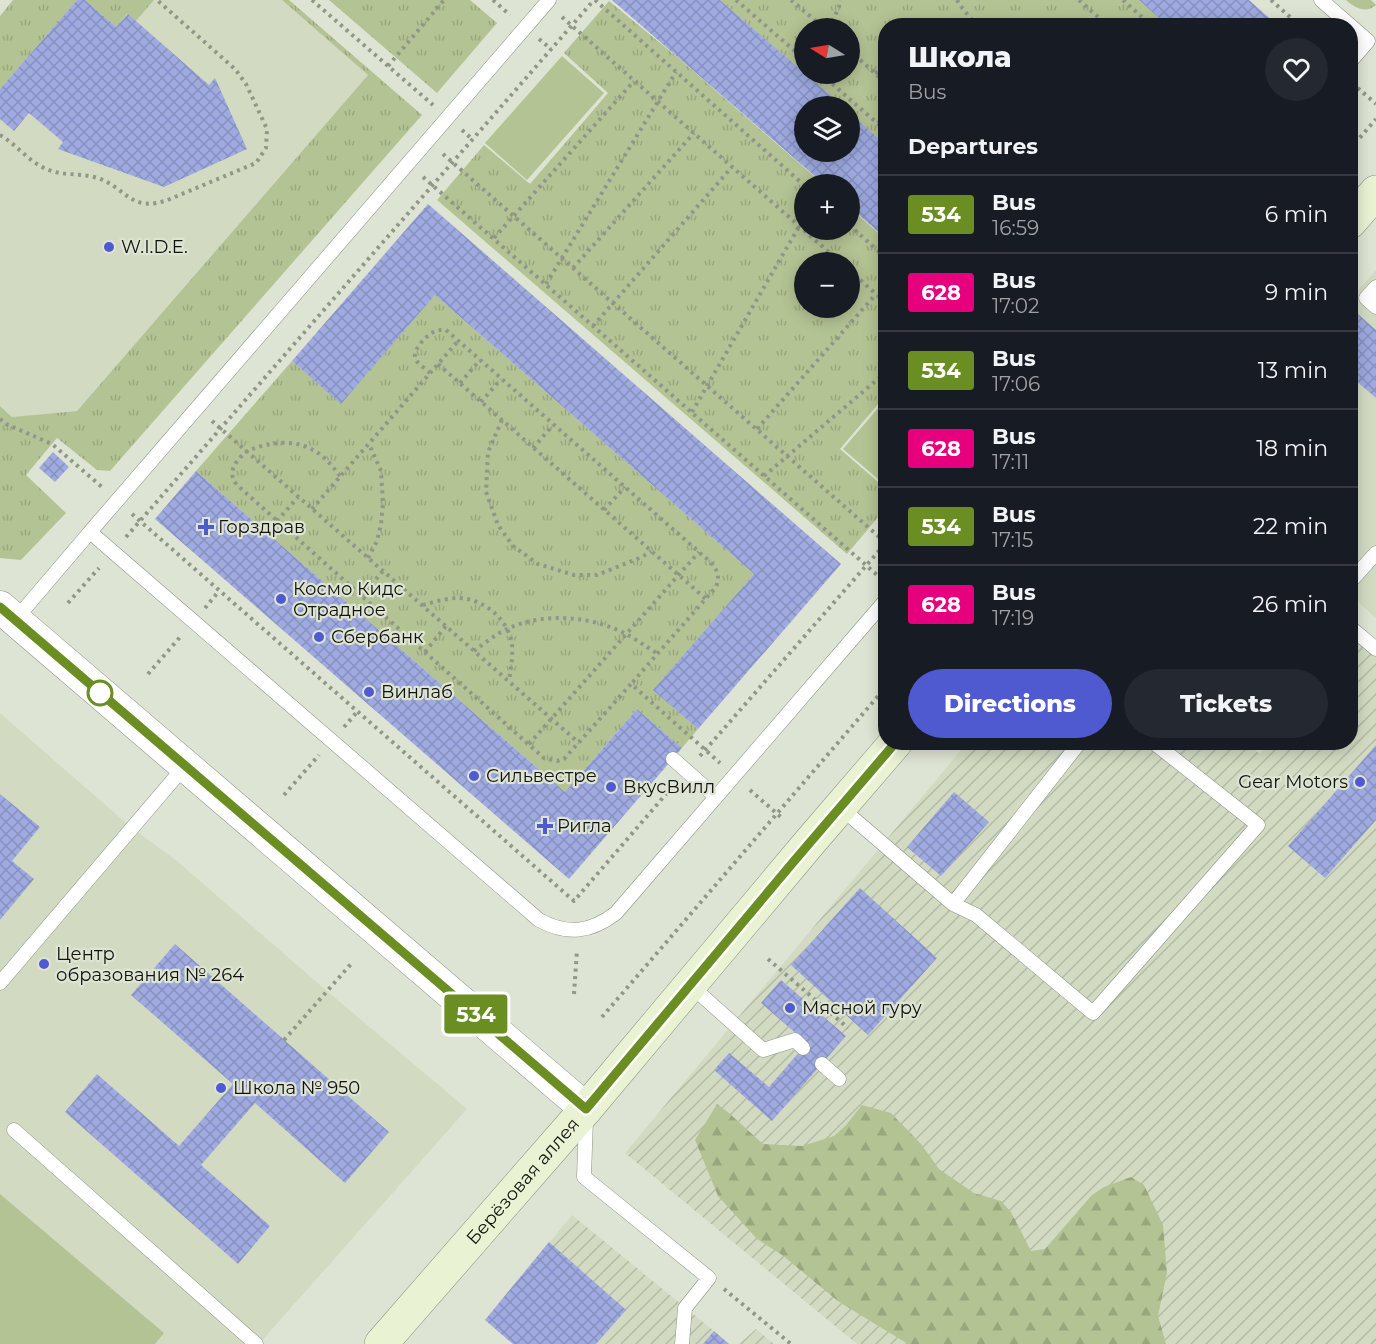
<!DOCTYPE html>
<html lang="en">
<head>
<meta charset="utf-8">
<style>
  :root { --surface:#171b24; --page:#242831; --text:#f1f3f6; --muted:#9ea1a6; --line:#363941; --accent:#505ad0 }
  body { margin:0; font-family:Montserrat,sans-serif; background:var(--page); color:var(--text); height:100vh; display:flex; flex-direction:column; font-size:22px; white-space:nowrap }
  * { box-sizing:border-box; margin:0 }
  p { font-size:20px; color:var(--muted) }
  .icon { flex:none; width:33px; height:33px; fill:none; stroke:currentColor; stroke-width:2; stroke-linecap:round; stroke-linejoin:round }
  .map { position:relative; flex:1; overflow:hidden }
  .sheet { position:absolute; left:878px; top:18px; width:480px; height:732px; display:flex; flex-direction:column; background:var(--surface); border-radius:24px; box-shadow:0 3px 15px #0003 }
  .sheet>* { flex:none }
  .badge { padding:0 12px; border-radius:4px; font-size:21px; line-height:39px }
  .needle { width:39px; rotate:281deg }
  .buttons { position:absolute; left:794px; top:18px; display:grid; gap:12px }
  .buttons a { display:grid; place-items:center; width:66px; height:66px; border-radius:50%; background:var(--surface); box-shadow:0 3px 15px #0003; font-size:30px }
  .map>.badge { position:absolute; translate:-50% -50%; box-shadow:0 0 0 3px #fff }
  h2 { padding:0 30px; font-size:22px; line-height:54px }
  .round { display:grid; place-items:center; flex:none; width:63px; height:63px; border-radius:32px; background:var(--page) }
  .overview { display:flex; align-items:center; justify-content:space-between; height:102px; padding:0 30px }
  h1 { font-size:28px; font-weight:800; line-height:45px }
  .button { display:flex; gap:12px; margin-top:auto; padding:12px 30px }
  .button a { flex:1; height:69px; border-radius:36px; background:var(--accent); color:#fff; font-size:24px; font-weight:800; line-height:69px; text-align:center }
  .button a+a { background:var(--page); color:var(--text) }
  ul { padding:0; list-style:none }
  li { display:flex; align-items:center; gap:18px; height:78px; padding:0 30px; border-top:2px solid var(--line) }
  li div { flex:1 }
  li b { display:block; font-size:22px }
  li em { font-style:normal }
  li .badge { min-width:66px; font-weight:700; text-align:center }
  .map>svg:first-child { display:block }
  .built { fill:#d2dbc2 }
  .industrial { fill:url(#industrial-furrows) }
  .grass { fill:url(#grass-tufts); fill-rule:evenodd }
  .forest { fill:url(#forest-firs) }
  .pitch { fill:#b4c394 }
  .building { fill:url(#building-cross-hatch) }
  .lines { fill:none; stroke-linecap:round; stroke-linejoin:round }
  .service-casing { stroke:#8d9282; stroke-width:15 }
  .tertiary-casing { stroke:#8d9282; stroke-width:33 }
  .secondary-casing { stroke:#8d9282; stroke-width:34 }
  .path { stroke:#919689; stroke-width:4; stroke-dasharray:3 4.5; stroke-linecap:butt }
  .service { stroke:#fff; stroke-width:14 }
  .tertiary { stroke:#fff; stroke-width:32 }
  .secondary { stroke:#e9f2d3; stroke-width:33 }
  .line-casing { stroke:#fff; stroke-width:14 }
  .line { stroke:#6b8e23; stroke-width:9 }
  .poi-dot { fill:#505ad0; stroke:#dee4d3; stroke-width:2 }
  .stop-dot { fill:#fff; stroke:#6b8e23; stroke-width:3 }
  .labels { text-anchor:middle; stroke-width:4.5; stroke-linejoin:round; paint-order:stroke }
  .poi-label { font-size:18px; fill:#11130d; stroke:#dee4d3; text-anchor:start }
  .street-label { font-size:18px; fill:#11130d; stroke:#dee4d3 }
</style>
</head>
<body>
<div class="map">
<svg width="1376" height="1344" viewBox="0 0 1376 1344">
  <defs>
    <pattern id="industrial-furrows" width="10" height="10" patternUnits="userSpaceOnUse" patternTransform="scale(1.5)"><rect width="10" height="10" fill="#d2dbc2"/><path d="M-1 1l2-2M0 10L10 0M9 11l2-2" fill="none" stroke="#b3bba6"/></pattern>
    <pattern id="grass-tufts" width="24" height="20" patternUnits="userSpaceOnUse" patternTransform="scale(1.5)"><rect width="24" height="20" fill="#b4c394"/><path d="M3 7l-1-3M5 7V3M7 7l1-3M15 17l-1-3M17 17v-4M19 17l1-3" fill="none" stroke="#9aa77e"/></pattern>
    <pattern id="forest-firs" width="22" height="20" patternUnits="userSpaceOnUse" patternTransform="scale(1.5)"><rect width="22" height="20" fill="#b4c394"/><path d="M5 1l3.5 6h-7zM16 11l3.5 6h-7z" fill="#9aa77e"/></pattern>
    <pattern id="building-cross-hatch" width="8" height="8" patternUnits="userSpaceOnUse" patternTransform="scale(1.5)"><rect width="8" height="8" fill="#9eaae0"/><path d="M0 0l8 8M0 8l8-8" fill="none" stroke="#8791bf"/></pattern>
  </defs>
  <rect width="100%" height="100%" fill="#dee4d3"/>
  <path class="built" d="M77,0H85L128,14L136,21L154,0H282L368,75L77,411L12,417L0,406V89Z
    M1376,270V618L1350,595V299Z
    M0,713L132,828L177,861L327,991L467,1109L259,1344H0Z"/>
  <path class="industrial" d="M1359,642L1376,657V1344H857L625,1153L967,743L1245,742L1260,754L1270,743L1350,742V652Z
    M572,1215L714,1331L729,1344H513L485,1320Z
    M756,1329L774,1344H739Z"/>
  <path class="grass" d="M13,0H77L0,89V16Z
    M85,0H154L136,21L127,14L116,27Z
    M282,0H289L422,115L110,471L97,470L57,438L26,475L66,513L21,560L0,558V406L12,417L77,411L368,75Z
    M329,0H470L497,23L437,93Z
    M720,0H1139L1168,25L885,26V144L849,112V106H843L805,74H849V28H804V73Z
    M1346,0H1371L1376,5C1366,14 1355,8 1346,0Z
    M609,1L676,56L823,184H804V230H849V207L885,239V396L840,449L885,488V509L847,554L437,200L484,145L530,184L608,93L564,53ZM804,262H849V308H804Z
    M435,295L754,574L654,690L698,729L682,748L637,709L565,792L196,471L292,361L341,403Z"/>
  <path class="forest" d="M717,1104L729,1113L763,1144L802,1146L834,1136L846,1125L862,1105L891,1113L921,1144L939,1169L974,1193L1001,1201L1011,1212L1031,1251L1045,1249L1092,1195L1104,1187L1131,1177L1144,1185L1163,1225L1167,1273L1158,1316L1166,1344H908L839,1302L782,1255L757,1239L718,1196L695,1140Z"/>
  <path class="pitch" d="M562,56L604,93L527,180L485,143Z
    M885,400V485L843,449Z
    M0,1194L164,1333L155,1344H0Z"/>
  <path class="building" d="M77,0H85L116,27L128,14L209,85L215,78L247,149L164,187L58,149L63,142L29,113L14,131L0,119V89Z
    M612,0H720L843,106H804V152H849V112L885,144V238L849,206V184H824Z
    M1139,0H1249L1278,26H1168Z
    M428,204L841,564L698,729L653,690L754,574L435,295L341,404L292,361Z
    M1350,307L1376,330V398L1354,379L1350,384Z
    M53,452L69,467L55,482L39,468Z
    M196,471L565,792L637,709L682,748L569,879L155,519Z
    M1376,745V820L1325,878L1288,846Z
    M954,792L989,822L941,876L907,847Z
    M0,794L40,827L12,861L34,879L0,920Z
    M860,888L937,958L868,1035L791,965Z
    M175,944L389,1132L345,1183L255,1103L201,1165L270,1226L238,1264L65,1112L97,1074L179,1146L233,1084L131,995Z
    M781,980L846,1036L772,1121L714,1070L729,1053L769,1087L807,1043L761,1003Z
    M549,1242L626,1310L596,1344H513L485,1320Z
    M714,1331L729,1344H703Z"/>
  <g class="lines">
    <defs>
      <path id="service" d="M549,0L90,532L539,920C567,935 590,933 616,913L885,601
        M1321,0L1368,41L1350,62
        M1376,287L1366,298L1376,307
        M1350,582L1376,553
        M15,620L90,532
        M1350,627L1376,649
        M673,759L716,797
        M840,807L953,904L976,915L1093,1013L1258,825L1153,742
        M953,904L1080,742
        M0,983L185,766
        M690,985L763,1050L795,1040L803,1048
        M822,1064L839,1079
        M586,1118L584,1177L709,1278L685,1308L682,1344
        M14,1130L256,1344"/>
      <path id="tertiary" d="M0,607L586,1109"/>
      <g id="secondary">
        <path d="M1350,222L1376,192"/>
        <path id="s1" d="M381,1344L586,1109L810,842L896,742"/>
      </g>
    </defs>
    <use href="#service" class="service-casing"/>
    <use href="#tertiary" class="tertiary-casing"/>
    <use href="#secondary" class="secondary-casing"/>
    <path class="path" d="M312,0L433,105
      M493,0L510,15
      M595,0L804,185
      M736,0L804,59
      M791,0L824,28
      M957,0L959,4L977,26
      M1079,0L1108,26
      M1123,0L1152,26
      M1271,0L1300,26
      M562,17L840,262
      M829,28L839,7L840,0
      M539,39L551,49
      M849,50L885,82
      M388,66L444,0
      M875,73L885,69
      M821,74L885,130
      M1352,83L1376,104
      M878,123L885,115
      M462,130L472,139
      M0,135C16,144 27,160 44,168C60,176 78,173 94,177C126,185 129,215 170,199L256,163L266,148L267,129L246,84L235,69L157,0
      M1350,149L1376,119
      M443,154L885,542
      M423,177L884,581
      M849,225L885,257
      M494,238L634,81
      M573,268L694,133
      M849,270L885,302
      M546,284L676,72
      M593,326L732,167
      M438,364L706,599
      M430,373C426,369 419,365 416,360C411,351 425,337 432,333C436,330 441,330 446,330L699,552C710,562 723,570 716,587L631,684
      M460,383L480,360
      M481,402L501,379
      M692,412L804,218
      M0,419L6,424L52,444L102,487
      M502,420L488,452L486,492L498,525L513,546L538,564L574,575H597L642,557L651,551
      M212,421L579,743
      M757,429L876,294
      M533,448L553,425
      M340,476C330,463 321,452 304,446C288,440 265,443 248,451C244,452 241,457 238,460C231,469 230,476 237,485L544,758L557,761L564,759L631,684L720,763
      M764,476L885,373
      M312,509L458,341
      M604,510L625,487
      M132,514L574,901L673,786
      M277,521L298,497
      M126,537L594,0
      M368,558L377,541L381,524L383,504L381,471L369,444
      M361,596L383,571
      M68,603L99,568
      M423,605C434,602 447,598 459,598C484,599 508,619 512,644C513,657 511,668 509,681
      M205,608L219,591
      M474,651C485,643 497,633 509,628C546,612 591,616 626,634C637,640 647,647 658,654
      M425,652L446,626
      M148,674L181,636
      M344,727L357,712
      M529,744L699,552
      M700,756L885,544
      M750,790L783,819
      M284,795L319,755
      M768,959L848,1028
      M574,994L577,950
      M602,1017L885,688
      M284,1040L351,964
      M724,1289L791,1344"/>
    <use href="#service" class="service"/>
    <use href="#tertiary" class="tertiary"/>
    <use href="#secondary" class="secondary"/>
  </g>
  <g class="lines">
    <defs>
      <path id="line" d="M0,607L586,1109L795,860L896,742"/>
    </defs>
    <use href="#line" class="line-casing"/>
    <use href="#line" class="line"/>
  </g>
  <g class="poi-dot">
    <circle cx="109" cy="247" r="6"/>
    <path d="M203 518h6v6h6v6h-6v6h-6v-6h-6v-6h6z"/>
    <circle cx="281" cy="599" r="6"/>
    <circle cx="319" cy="637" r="6"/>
    <circle cx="369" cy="692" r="6"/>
    <circle cx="474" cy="776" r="6"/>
    <circle cx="1360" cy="782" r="6"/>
    <circle cx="611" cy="787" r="6"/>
    <path d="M542 817h6v6h6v6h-6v6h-6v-6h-6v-6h6z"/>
    <circle cx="44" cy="964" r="6"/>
    <circle cx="790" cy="1008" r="6"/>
    <circle cx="221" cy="1088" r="6"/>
  </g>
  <circle class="stop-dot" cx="100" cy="693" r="12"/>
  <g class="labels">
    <g class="poi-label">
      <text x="121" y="253">W.I.D.E.</text>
      <text x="218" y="533">Горздрав</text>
      <text x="293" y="595">Космо Кидс<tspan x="293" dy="21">Отрадное</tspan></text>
      <text x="331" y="643">Сбербанк</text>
      <text x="381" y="698">Винлаб</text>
      <text x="486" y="782">Сильвестре</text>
      <text x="1348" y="788" text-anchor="end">Gear Motors</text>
      <text x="623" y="793">ВкусВилл</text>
      <text x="557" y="832">Ригла</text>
      <text x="56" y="960">Центр<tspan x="56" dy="21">образования № 264</tspan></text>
      <text x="802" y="1014">Мясной гуру</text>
      <text x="233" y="1094">Школа № 950</text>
    </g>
    <g class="street-label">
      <text dy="6" stroke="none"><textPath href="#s1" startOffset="216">Берёзовая аллея</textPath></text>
    </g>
  </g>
</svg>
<div class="buttons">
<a><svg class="needle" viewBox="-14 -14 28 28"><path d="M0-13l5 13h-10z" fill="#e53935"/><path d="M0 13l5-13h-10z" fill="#9ea1a6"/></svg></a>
<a><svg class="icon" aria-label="layers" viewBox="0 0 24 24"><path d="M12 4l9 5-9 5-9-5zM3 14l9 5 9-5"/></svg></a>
<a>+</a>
<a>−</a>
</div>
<b class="badge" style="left:476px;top:1014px;background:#6b8e23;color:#fff">534</b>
<section class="sheet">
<div class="overview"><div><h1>Школа</h1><p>Bus</p></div><a class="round"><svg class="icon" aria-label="heart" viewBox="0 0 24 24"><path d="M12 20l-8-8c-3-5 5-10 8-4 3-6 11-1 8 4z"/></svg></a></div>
<h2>Departures</h2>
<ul>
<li><span class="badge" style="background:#6b8e23;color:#fff">534</span><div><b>Bus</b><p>16:59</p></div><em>6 min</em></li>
<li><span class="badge" style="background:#e6007e;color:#fff">628</span><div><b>Bus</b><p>17:02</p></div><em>9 min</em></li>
<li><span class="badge" style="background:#6b8e23;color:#fff">534</span><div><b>Bus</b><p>17:06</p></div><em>13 min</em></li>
<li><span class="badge" style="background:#e6007e;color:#fff">628</span><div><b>Bus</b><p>17:11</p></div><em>18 min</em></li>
<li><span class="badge" style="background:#6b8e23;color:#fff">534</span><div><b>Bus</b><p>17:15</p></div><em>22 min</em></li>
<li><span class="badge" style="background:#e6007e;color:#fff">628</span><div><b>Bus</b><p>17:19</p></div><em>26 min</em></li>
</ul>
<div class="button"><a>Directions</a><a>Tickets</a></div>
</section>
</div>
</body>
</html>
